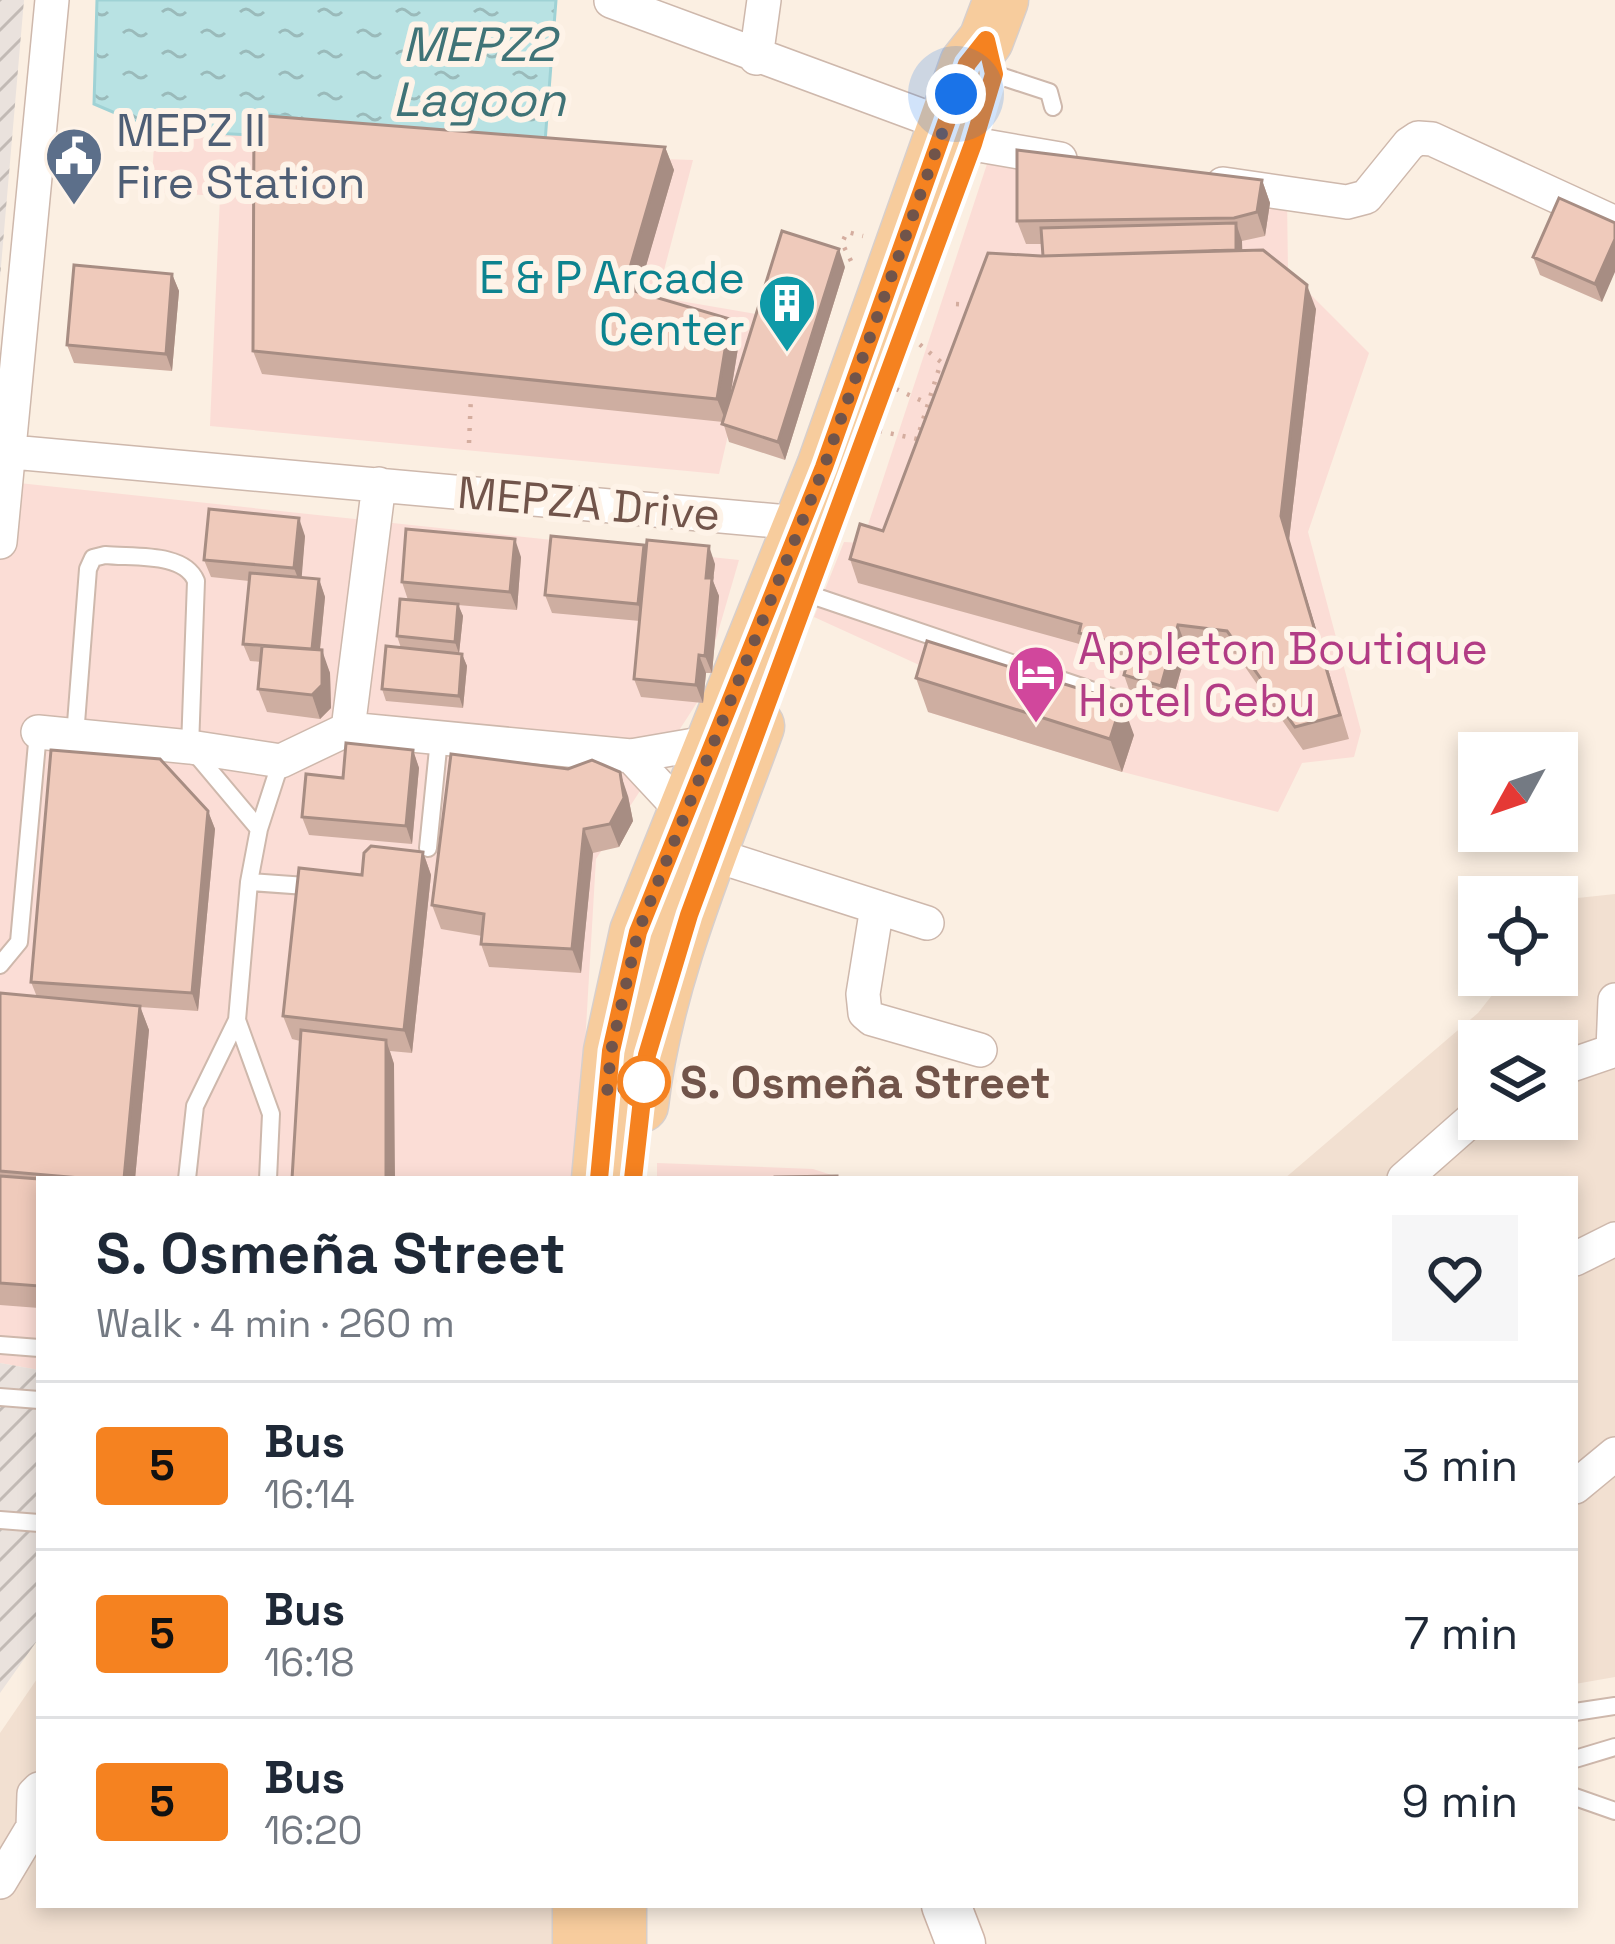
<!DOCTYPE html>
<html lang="en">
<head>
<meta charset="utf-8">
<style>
  :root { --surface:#fff; --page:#f6f6f7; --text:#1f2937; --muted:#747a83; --line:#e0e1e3 }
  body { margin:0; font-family:"Space Grotesk",sans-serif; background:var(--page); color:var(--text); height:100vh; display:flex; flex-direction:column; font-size:45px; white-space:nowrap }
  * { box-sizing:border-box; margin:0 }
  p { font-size:39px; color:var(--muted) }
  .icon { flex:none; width:66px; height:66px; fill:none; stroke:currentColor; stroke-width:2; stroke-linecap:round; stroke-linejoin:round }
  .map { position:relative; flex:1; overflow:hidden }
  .sheet { position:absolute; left:36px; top:1176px; width:1542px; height:732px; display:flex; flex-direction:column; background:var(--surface); border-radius:0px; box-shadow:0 6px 18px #0003 }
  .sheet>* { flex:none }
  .badge { padding:0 24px; border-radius:9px; font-size:42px; line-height:78px }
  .needle { width:78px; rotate:230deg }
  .tools { position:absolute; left:1458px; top:732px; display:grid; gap:24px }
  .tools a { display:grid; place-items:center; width:120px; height:120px; border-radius:0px; background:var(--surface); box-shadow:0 6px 18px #0003; font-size:60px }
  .you { position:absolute; width:60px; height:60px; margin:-30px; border:9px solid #fff; border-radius:50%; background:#1a73e8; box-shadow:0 0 0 18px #1a73e833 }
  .map>.badge { position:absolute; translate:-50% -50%; box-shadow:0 0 0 6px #fff }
  .round { display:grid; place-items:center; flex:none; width:126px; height:126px; border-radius:0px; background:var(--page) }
  .overview { display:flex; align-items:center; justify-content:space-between; height:204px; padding:0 60px }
  h1 { font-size:57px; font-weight:800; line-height:90px }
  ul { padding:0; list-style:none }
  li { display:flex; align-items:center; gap:36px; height:168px; padding:0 60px; border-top:3px solid var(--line) }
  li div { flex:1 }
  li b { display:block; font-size:45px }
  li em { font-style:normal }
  li .badge { min-width:132px; font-weight:700; text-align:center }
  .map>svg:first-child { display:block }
  .residential { fill:#f2e0d1; fill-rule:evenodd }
  .commercial { fill:#fbddd6 }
  .industrial { fill:url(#industrial-furrows) }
  .water { fill:url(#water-ripples); stroke:#9fd2d5; stroke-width:3 }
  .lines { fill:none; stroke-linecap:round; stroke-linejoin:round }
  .lane-casing { stroke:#ceb8ac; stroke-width:20 }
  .street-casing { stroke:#ceb8ac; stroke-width:36 }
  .secondary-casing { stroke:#d1b7aa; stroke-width:51 }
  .primary-casing { stroke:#d7cfcc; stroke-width:57 }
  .path { stroke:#d4ad9f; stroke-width:4.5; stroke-dasharray:3 9; stroke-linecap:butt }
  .lane { stroke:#fff; stroke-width:16 }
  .street { stroke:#fff; stroke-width:33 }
  .secondary { stroke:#fff; stroke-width:48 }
  .primary { stroke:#f7cc9d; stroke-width:54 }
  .wall { fill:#ceaea1 }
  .shaded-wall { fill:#a78d83 }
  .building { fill:#efcabb; stroke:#a78d83; stroke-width:3 }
  .line-casing { stroke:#fff; stroke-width:27 }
  .line { stroke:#f58220; stroke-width:18 }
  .walk { stroke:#71544a; stroke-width:12; stroke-dasharray:0 21.6 }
  .stop-dot { fill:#fff; stroke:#f58220; stroke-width:6 }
  .labels { text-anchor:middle; stroke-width:12; stroke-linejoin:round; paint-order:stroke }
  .service-label { font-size:45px; fill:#4e5e75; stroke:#fef3e8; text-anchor:start }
  .culture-label { font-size:45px; fill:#0d838f; stroke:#fef3e8; text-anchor:end }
  .street-label { font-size:45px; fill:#71544a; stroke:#fef3e8 }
  .hotel-label { font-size:45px; fill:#b23c85; stroke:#fef3e8; text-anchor:start }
  .stop-label { font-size:45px; font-weight:bold; fill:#71544a; stroke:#fef3e8; text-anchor:start }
  .water-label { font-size:48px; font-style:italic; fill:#3f7377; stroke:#fef3e8 }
</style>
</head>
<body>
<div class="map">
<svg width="1615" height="1944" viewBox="0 0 1615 1944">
  <defs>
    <pattern id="industrial-furrows" width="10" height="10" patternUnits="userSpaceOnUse" patternTransform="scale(3)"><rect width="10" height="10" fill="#eae2dd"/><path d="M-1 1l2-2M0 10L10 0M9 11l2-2" fill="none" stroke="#c2bab5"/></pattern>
    <pattern id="water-ripples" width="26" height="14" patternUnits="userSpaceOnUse" patternTransform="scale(3)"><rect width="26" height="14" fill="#b8e2e3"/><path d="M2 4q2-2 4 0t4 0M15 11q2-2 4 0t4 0" fill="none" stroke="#9ababa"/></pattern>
  </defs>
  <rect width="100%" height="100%" fill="#fbefe2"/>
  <path class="residential" d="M1615,894V1677L1575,1684V1179H1284L1478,1013L1508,975H1557V913L1568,899ZM1479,1041H1557V1119H1479Z
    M39,1676V1905H556L557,1944H0V1733Z"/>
  <path class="commercial" d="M261,113L544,155L693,160L657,297L756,314L719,474L210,426L220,196L151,192L155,130L251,135Z
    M988,161L1287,198L1288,272L1369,353L1308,532L1361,731L1354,757L1302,763L1278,812L1123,772L928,712L939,674L814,617L844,542L862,543Z
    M0,481L739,560L698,701L596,859L577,1179H39V1370L0,1363Z
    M657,1163L813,1169L844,1179H657Z"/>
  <path class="industrial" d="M0,0H24L0,278Z
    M0,1363L39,1370V1638L0,1693Z"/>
  <path class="water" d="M97,0H556L544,155L261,113L251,135L155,130L94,104Z"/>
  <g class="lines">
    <defs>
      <path id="lane" d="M994,74L1049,92L1053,107
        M805,593L1132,704
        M75,736L88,569L93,558L105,555C133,558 184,552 196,581L190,747L259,829
        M428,848L439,739
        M249,882L320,887
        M0,965L19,942L38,732
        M237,1020L271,1114L268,1179
        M187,1179L195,1106L237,1020L249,882L259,829L281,761
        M0,1345L39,1348
        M0,1397L39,1400
        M0,1520L39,1523
        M1575,1712L1615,1706
        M1575,1759L1615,1747
        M1575,1797L1615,1811"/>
      <path id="street" d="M611,1L944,124
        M756,58L764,0
        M973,144L1060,159
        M1223,184L1347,202L1366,197L1409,144L1418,138L1432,139L1615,223
        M0,451L799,523
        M0,542L52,0
        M348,729L379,484
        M38,732L190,747L281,761L348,729L631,756L712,742
        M631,756L685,814
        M711,854L927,923
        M877,907L863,994L865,1013L872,1019L980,1050
        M1613,1050L1615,1000
        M1557,1070L1615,1050
        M1404,1179L1479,1113
        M1575,1259L1615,1239
        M1575,1487L1615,1454
        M0,1882L33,1827L34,1794L39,1789"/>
      <path id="secondary" d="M946,1905L961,1944"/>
      <path id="primary" d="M641,1105C656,975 713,848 757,726
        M599,1179L611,1051L637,932L824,467L967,64L986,40L1001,0
        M580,1944V1905
        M619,1944V1905"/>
    </defs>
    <use href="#lane" class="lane-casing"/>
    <use href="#street" class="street-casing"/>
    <use href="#secondary" class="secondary-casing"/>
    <use href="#primary" class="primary-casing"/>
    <path class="path" d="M851,261L842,243L847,232L863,236
      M956,304L973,305
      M896,389L929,404
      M879,431L917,439L941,362L912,338
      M469,443L471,396"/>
    <use href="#lane" class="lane"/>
    <use href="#street" class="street"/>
    <use href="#secondary" class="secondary"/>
    <use href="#primary" class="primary"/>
  </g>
  <path class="wall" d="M665,147L674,170L638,292L739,342L729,403L845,267L785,460L729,442L723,422L262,374L253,351Z
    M1262,180L1270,203L1265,236L1242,241V250L1316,309L1289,540L1349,739L1303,750L1236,654L1187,649L1170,709L1132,698L1124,675L1126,668L1087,656L1083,645L858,583L850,559L883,531L1043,256L1042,244H1026L1017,221Z
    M1615,223L1602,302L1540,275L1533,257Z
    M172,274L179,291L172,371L74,363L67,345Z
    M305,536L301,578L319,579L325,597L320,650L330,673L331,708L320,719L267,712L258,689L261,662L250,661L243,644L249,581L211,577L204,560Z
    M644,545L646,551L715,564L713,581L719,596L712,673H706L703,703L641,697L634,679L640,621L552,613L545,595Z
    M521,557L517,610L458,605L463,616L459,653L462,654L467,666L463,708L386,701L382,689L401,648L397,636L408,600L402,582Z
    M916,678L1134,735L1122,772L928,712Z
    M413,750L419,768L412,844L309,835L302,817L343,778Z
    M628,796L633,821L619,847L593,853L581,973L489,967L481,944L482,936L441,929L432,905Z
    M208,811L215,829L198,1011L140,1007L149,1030L135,1179H39V1308L0,1305V993L37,997L31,982Z
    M423,852L431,875L412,1053L390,1051L394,1064L292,1039L283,1016L362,875Z"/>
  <path class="shaded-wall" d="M665,147L674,170L633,311L624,288Z
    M1262,180L1270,203L1265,236L1257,212Z
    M1236,223L1242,241L1243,274L1236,256Z
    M1615,239V272L1602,302L1595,284Z
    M839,249L845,267L785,460L778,442Z
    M172,274L179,291L172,371L166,354Z
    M1307,285L1316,309L1289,540L1349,739L1281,516Z
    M730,319L739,342L726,422L717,399Z
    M299,518L305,536L301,586L294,568Z
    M515,539L521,557L517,610L510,592Z
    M644,545L650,563L645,622L638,604Z
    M709,546L715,564L713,581L719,596L712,673L705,656L706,578Z
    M319,579L325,597L318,668L312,650Z
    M458,604L463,616L459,654L455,642Z
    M1178,625L1187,649L1170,709L1161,686Z
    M322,650L330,673L331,708L320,719L312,695Z
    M462,654L467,666L463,708L459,696Z
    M699,655L706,673L703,703L696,685Z
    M1122,702L1134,735L1122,772L1110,739Z
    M413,750L419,768L412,844L406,826Z
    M620,772L628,796L633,821L619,847L610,824Z
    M208,811L215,829L198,1011L192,993Z
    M584,829L593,853L581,973L572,949Z
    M423,852L431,875L412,1053L404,1030Z
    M140,1006L149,1030L135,1179H124Z
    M386,1040L394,1064L395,1179H386Z"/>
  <path class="building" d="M254,115L665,147L624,288L730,319L717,399L253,351Z
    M1017,150L1262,180L1257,212L1234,218L1017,221Z
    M1559,198L1615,223V239L1595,284L1533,257Z
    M1236,223V250L1043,256L1041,228Z
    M782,231L839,249L778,442L722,424Z
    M1263,250L1307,285L1281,516L1340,715L1295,727L1227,631L1178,625L1161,686L1124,675L1131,648L1079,633L1081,624L850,559L860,524L883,531L988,253L1041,256Z
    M74,265L172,274L166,354L67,345Z
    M209,509L299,518L294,568L204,560Z
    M406,529L515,539L510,592L402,582Z
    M551,536L644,545L638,604L545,595Z
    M647,540L709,546L706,578H712L705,656L699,655L696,685L634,679Z
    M250,573L319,579L312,649L243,644Z
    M400,599L458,604L455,642L397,636Z
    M927,641L1122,702L1110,739L916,678Z
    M262,646L322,650V685L312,695L258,689Z
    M386,646L462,654L459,696L382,689Z
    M346,743L413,750L406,826L302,817L306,774L343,778Z
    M51,750L160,759L208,811L192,993L31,982Z
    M451,754L568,769L592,760L620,772L624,798L610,824L584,829L572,949L481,944L484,914L432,905Z
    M371,846L423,852L404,1030L283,1016L299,868L362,875L364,853Z
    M0,993L140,1006L124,1179H92L0,1171Z
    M301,1030L386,1040V1179H292Z
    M0,1176L39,1179V1286L0,1283Z
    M837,1176V1179H775V1177Z"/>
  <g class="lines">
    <defs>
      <path id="line" d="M599,1179L611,1051L638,932L824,467L967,64L986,40L994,74L973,144L689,915L647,1055L633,1179"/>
    </defs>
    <use href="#line" class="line-casing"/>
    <use href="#line" class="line"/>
    <path class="walk" d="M644,1082L607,1094L611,1051L638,932L824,467L956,94"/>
  </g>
  <defs>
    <symbol id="civic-pin" viewBox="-11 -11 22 30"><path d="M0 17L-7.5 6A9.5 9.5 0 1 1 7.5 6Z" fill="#5c6f8a" stroke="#fef3e8"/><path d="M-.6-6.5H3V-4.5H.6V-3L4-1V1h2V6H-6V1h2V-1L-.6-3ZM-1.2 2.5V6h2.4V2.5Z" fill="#fff"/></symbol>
    <symbol id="building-pin" viewBox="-11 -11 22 30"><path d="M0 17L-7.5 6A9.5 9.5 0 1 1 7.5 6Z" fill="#0f9aa8" stroke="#fef3e8"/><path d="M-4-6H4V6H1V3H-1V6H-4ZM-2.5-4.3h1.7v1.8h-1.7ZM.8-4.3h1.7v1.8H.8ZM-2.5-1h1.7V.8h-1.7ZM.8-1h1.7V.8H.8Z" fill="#fff"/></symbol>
    <symbol id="hotel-pin" viewBox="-11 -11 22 30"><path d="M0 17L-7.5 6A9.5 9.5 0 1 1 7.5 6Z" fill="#d1479c" stroke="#fef3e8"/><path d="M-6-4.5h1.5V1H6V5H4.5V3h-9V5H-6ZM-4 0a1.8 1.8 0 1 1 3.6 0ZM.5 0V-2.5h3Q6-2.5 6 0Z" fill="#fff"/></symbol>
  </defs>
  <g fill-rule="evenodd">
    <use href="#civic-pin" x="41" y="123" width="66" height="90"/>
    <use href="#building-pin" x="754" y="270" width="66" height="90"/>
    <use href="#hotel-pin" x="1003" y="641" width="66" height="90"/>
  </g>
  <circle class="stop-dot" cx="644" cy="1082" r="24"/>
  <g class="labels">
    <g class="service-label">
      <text x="116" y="146">MEPZ II<tspan x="116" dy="52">Fire Station</tspan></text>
    </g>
    <g class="culture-label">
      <text x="745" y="293">E &amp; P Arcade<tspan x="745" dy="52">Center</tspan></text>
    </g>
    <g class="street-label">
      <text transform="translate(589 503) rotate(5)" y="16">MEPZA Drive</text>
    </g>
    <g class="hotel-label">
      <text x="1078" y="664">Appleton Boutique<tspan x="1078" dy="52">Hotel Cebu</tspan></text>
    </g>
    <g class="stop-label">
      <text x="680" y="1098">S. Osmeña Street</text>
    </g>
    <g class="water-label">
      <text x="479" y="61">MEPZ2<tspan x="479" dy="55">Lagoon</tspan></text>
    </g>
  </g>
</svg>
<div class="tools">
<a><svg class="needle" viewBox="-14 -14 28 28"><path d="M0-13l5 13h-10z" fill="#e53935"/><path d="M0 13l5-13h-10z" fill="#747a83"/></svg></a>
<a><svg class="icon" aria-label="locate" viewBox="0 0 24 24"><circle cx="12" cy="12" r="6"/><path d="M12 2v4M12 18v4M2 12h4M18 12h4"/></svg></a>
<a><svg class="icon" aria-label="layers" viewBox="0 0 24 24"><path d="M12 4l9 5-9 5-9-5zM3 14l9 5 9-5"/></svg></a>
</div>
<div class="you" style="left:956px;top:94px"></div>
<section class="sheet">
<div class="overview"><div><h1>S. Osmeña Street</h1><p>Walk · 4 min · 260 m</p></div><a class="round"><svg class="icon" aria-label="heart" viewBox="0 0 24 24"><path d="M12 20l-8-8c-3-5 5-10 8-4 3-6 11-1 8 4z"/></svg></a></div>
<ul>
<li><span class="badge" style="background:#f58220;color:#111">5</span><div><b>Bus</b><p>16:14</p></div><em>3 min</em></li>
<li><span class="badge" style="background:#f58220;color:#111">5</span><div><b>Bus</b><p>16:18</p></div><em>7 min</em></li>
<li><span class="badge" style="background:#f58220;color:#111">5</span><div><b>Bus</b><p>16:20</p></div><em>9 min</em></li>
</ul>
</section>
</div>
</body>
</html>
